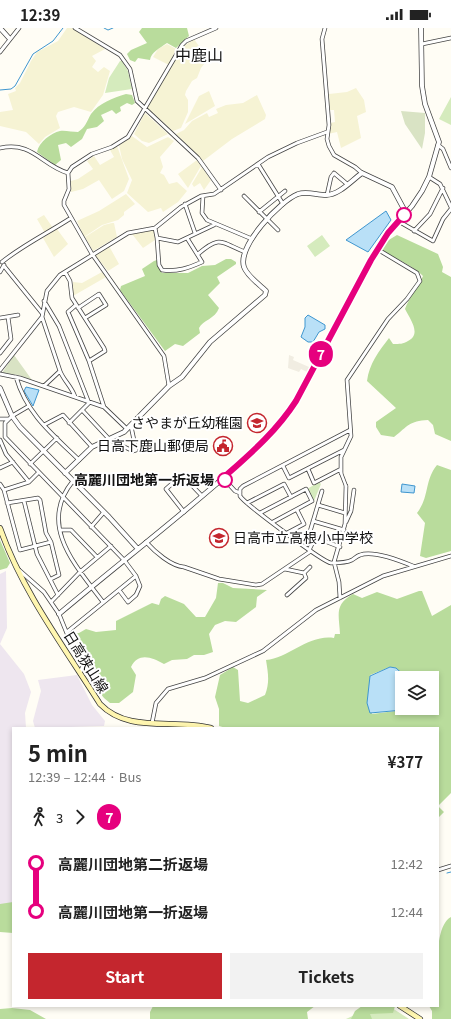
<!DOCTYPE html>
<html lang="en">
<head>
<meta charset="utf-8">
<style>
  :root { --surface:#fff; --page:#f2f2f2; --text:#222; --muted:#767676; --accent:#c4262e }
  body { margin:0; font-family:Georgia,"Noto Sans JP",serif; background:var(--page); color:var(--text); height:100vh; display:flex; flex-direction:column; font-size:15px; white-space:nowrap }
  * { box-sizing:border-box; margin:0 }
  p { font-size:13px; color:var(--muted) }
  .icon { flex:none; width:22px; height:22px; fill:none; stroke:currentColor; stroke-width:2; stroke-linecap:round; stroke-linejoin:round }
  .map { position:relative; flex:1; overflow:hidden }
  .panel { position:absolute; left:12px; top:699px; width:427px; height:280px; display:flex; flex-direction:column; background:var(--surface); border-radius:0px; box-shadow:0 2px 6px #0003 }
  .panel>* { flex:none }
  .badge { padding:0 8px; border-radius:13px; font-size:14px; line-height:26px }
  .controls { position:absolute; left:395px; top:643px; display:grid; gap:8px }
  .controls a { display:grid; place-items:center; width:44px; height:44px; border-radius:0px; background:var(--surface); box-shadow:0 2px 6px #0003; font-size:20px }
  .map>.badge { position:absolute; translate:-50% -50%; box-shadow:0 0 0 2px #fff }
  .legs { display:flex; align-items:center; gap:6px; height:44px; padding:0 16px; font-size:13px }
  .legs p { margin-inline-start:auto }
  .summary { display:flex; align-items:center; justify-content:space-between; height:68px; padding:0 16px }
  h1 { font-size:22px; font-weight:700; line-height:30px }
  .primary-button { display:flex; gap:8px; margin-top:auto; padding:8px 16px }
  .primary-button a { flex:1; height:46px; border-radius:0px; background:var(--accent); color:#fff; font-size:16px; font-weight:700; line-height:46px; text-align:center }
  .primary-button a+a { background:var(--page); color:var(--text) }
  ul { padding:0 16px; list-style:none }
  li { display:flex; align-items:center; gap:14px; height:48px; font-size:15px }
  li i { display:grid; place-items:center; width:6px; height:100%; margin:0 5px; background:currentColor }
  li i::after { content:''; width:10px; height:10px; margin:-5px; border:3px solid; border-radius:50%; background:var(--surface) }
  li p { margin-inline-start:auto }
  li:first-child i { background:linear-gradient(#0000 50%,currentColor 0) }
  li:last-child i { background:linear-gradient(currentColor 50%,#0000 0) }
  .status { display:flex; justify-content:space-between; align-items:center; height:28px; padding:0 20px; background:var(--surface); direction:ltr }
  .status svg { height:11px; fill:currentColor }
  .map>svg:first-child { display:block }
  .industrial { fill:#eee6ef }
  .farmland { fill:#f6f3d4 }
  .green { fill:#d5ebbd }
  .forest { fill:#b9dc9c; fill-rule:evenodd }
  .cemetery { fill:#d9e3c4 }
  .plaza { fill:#f1ede2 }
  .water { fill:#b9e0f7; stroke:#3f96cf }
  .lines { fill:none; stroke-linecap:round; stroke-linejoin:round }
  .stream { stroke:#3f96cf; stroke-width:1 }
  .pedestrian-casing { stroke:#444; stroke-width:4 }
  .minor-casing { stroke:#444; stroke-width:4.5 }
  .tertiary-casing { stroke:#444; stroke-width:5.5 }
  .secondary-casing { stroke:#333; stroke-width:6 }
  .pedestrian { stroke:#fff; stroke-width:2.5 }
  .minor { stroke:#fff; stroke-width:3 }
  .tertiary { stroke:#fff; stroke-width:4 }
  .secondary { stroke:#fff6b0; stroke-width:4.5 }
  .line-1-casing { stroke:#fff; stroke-width:9 }
  .line-1 { stroke:#e6007e; stroke-width:6 }
  .stop-1-dot { fill:#fff; stroke:#e6007e; stroke-width:2 }
  .labels { text-anchor:middle; stroke-width:4; stroke-linejoin:round; paint-order:stroke }
  .poi-label { font-size:14px; fill:#111; stroke:#fff; text-anchor:end }
  .stop-label { font-size:14px; font-weight:bold; fill:#111; stroke:#fff; text-anchor:end }
  .street-label { font-size:14px; fill:#111; stroke:#fff }
  .quarter-label { font-size:16px; fill:#111; stroke:#fff }
</style>
</head>
<body>
<div class="status"><b>12:39</b><svg viewBox="0 0 49 12"><path d="M0 12V9h3v3zM5 12V6h3v6zM10 12V3h3v9zM15 12V0h3v12zM26 1h20v11H26zM47 4h2v5h-2z"/></svg></div>
<div class="map">
<svg width="451" height="991" viewBox="0 0 451 991">
  <rect width="100%" height="100%" fill="#fffdf5"/>
  <path class="industrial" d="M6,543L7,600L0,616L24,646L31,664L25,685L26,700H13V878L0,880V546Z
    M77,647L92,677L105,693L104,698L35,700L33,693L41,663L38,652Z"/>
  <path class="farmland" d="M67,0H72L105,21L92,28L96,33L92,39L98,44L104,39L110,43L103,67L91,84L74,79L58,84L56,88L60,100L45,109L39,116L26,104L0,98V84L13,82L8,66L16,63L15,60L20,55L31,33L37,24L58,13Z
    M194,11L208,31L201,40L197,50L192,53L186,63L185,67L188,72V84L181,100L173,103L147,80L181,20Z
    M167,16L176,21L169,37L153,29L158,21Z
    M356,60L364,72L366,84L357,88L361,110L341,120L337,104L328,106L330,95L335,94L334,82H330L329,66L347,64Z
    M209,63L215,78L185,96L199,68Z
    M257,67L266,87L265,91L232,111L203,133L176,106L184,102L192,93L207,85L209,89L218,85L216,81L226,77L243,75Z
    M145,85L168,106L149,115L142,113L134,106Z
    M132,108L147,119L168,109L174,113L160,129L163,139L160,145L164,147L169,156L177,154L187,163L178,174L163,184L161,180L148,184L127,165L132,152L122,131L119,117Z
    M117,118L129,151L124,163L112,171L99,152L83,161L71,164V153L78,151L93,141L87,133L94,128L100,137L114,129L110,122Z
    M197,132L201,138L188,160L178,146Z
    M202,139L211,152L204,162L200,155L194,159L192,156Z
    M126,166L135,176L124,184V187L118,192L102,197L84,209L77,193L99,183Z
    M44,187L53,200L45,205L37,191Z
    M112,195H114L117,209L93,223L85,209L104,197Z
    M57,201L68,216L54,229L43,210Z
    M154,201L155,212L143,220L132,206Z
    M109,218L119,236L108,243L95,227Z
    M102,244L106,249L73,268V254L82,255Z"/>
  <path class="green" d="M120,33H122L128,43L132,61L105,65L109,50Z
    M451,69V97L439,91Z
    M322,207L330,218L315,229L307,218Z
    M319,454L321,456L314,473L307,461Z
    M374,978H389L409,991H346Z"/>
  <path class="forest" d="M142,0H187L189,8L176,20L167,15C160,20 151,24 150,32L138,30L135,34L130,32L127,26L131,22L147,15L139,4Z
    M126,66L132,67L135,75L132,77L127,75L120,79L121,83L116,86L112,82L101,87L104,93L97,99L87,101L82,111L71,119L66,115L58,117L61,132L55,137L37,124C39,114 51,105 60,103C64,102 73,104 78,104C85,100 87,93 91,86C99,75 113,70 126,66Z
    M397,207L438,226L443,239L442,244L451,249V413L435,406L433,397L428,392C409,393 408,398 394,409L381,407L376,399V394L396,380L367,353C369,336 379,323 389,310L393,316C400,316 403,316 408,313C422,306 410,291 405,281C409,269 418,260 423,248C412,237 396,231 383,223L382,220L387,213Z
    M226,231H231L236,234V236L217,249L220,255L208,267L219,280C215,291 203,292 199,300L200,305L183,318L175,316L165,323L120,262L121,258L145,248L142,241L154,233L157,232L162,245H188L202,238L215,237Z
    M437,437L451,442V523L426,530L420,528L425,495L417,485C430,468 424,453 437,437Z
    M0,512L10,535L7,540L0,542Z
    M218,555H223L233,560L267,562L257,569L256,579L236,594L225,593L215,597L209,606L213,624L204,627H194L187,631L172,632L164,636C152,629 138,624 131,639L136,647L133,664L119,675H110L104,670L88,650L87,644L90,638C85,627 78,617 73,605H79L86,601L96,604L116,602V593L152,575L159,577L161,571L165,568L184,576L196,589H205L216,570Z
    M419,563H422L432,588L451,577V765L438,778L444,784L439,789H438V700H226L219,698V681L215,669L220,647L233,639L238,642L240,673L248,675L265,667C270,654 268,645 266,632C289,630 309,606 334,610L335,606H340C339,586 334,577 353,566L362,570L377,564L397,571ZM390,639L396,640L407,650H432V680H413L408,683L403,682L372,686L370,647Z
    M13,874V905L0,904V876Z
    M451,889V991H432V983L429,978H438C438,958 432,899 451,889Z
    M153,978H315L307,984L308,991H150V984Z
    M362,978H395L393,985L370,986L372,991H351L355,983Z
    M12,980L30,982L46,991H0V981Z"/>
  <path class="cemetery" d="M401,83L425,85V105L422,121L405,96Z
    M14,327L32,352L19,347L2,345Z"/>
  <path class="plaza" d="M289,327L294,329L293,332L309,339L307,344L301,341L299,344L288,340Z"/>
  <path class="water" d="M386,183L391,192L368,224L346,212Z
    M308,287L325,297V301L319,304L313,314H308L301,309L305,299V290Z
    M26,359L39,362L33,378L24,363Z
    M402,456L415,458L414,465L401,464Z
    M390,639L396,640L407,650H402V680H413L408,683L403,682L370,685L367,675L370,648Z"/>
  <g class="lines">
    <path class="stream" d="M104,0L108,2L113,0
      M0,62L11,61L15,58L33,26L53,13L63,0
      M447,845L451,844"/>
    <defs>
      <path id="pedestrian" d="M341,445L346,458"/>
      <path id="minor" d="M75,0L120,27L130,41L137,73L198,130L221,162
        M325,0L322,11L329,97L327,111L329,118L334,127L355,139L362,145
        M422,16L451,10
        M0,24L19,0
        M438,117L443,121L451,140
        M0,120C33,113 41,137 68,145
        M258,136L283,176
        M429,149L440,156L451,179
        M327,167L331,149L334,145L347,156
        M203,168L202,185L207,192L252,211
        M244,168L278,202
        M185,176L195,205
        M259,184L285,163
        M398,193L433,213L443,191L451,181
        M155,200L157,210L178,214L214,197
        M414,203L430,186L443,160
        M157,210L159,237L162,242C178,244 188,240 202,234L187,210
        M198,226C220,207 220,214 245,224
        M2,234C23,217 48,205 71,190
        M4,238L42,285
        M0,244L4,237
        M65,244L70,253L72,270L104,320L105,323L89,333
        M44,273L59,298L89,375L69,395
        M76,277L68,284L89,333L104,379
        M78,280L99,266L106,277L85,290
        M42,289L60,343C64,353 72,359 75,369
        M0,290L18,287
        M0,325L11,311L8,289
        M0,342L42,289L47,263L60,247L128,205L155,200L181,179L201,168L214,166L268,129L297,115L327,104
        M0,346L20,350L104,379L127,401
        M16,349C27,386 51,405 79,432
        M44,358L60,343
        M169,358L164,328L92,226L64,177V173L69,161L68,145L72,139L92,126L112,119L128,109L182,17L186,13L216,0
        M29,378L12,388L5,395V409L124,532L136,548L140,558L136,567L128,574L119,562
        M83,383L110,412L133,423L136,422L131,398
        M0,391H8
        M44,397L63,387L92,419
        M350,402L243,458L240,461V468C245,476 323,534 331,535C338,535 346,535 352,532C355,530 357,528 360,527C373,522 401,533 413,538
        M0,412L6,426L29,454
        M30,436L57,410
        M283,438L289,450L344,422
        M0,440L13,434
        M308,441L314,455L341,441
        M341,445V429L351,408L347,352L388,291L407,271L420,253L417,245L377,221
        M223,450L235,463L240,465
        M73,453C37,497 76,538 103,574
        M0,456L4,462L20,522L51,514
        M4,462L29,454L38,445
        M322,463L309,507L340,519
        M24,473L37,526L58,567
        M7,475L38,470L40,472L46,505L51,514L59,547L51,551
        M247,475L284,456L291,469
        M318,477L345,485
        M184,484L166,461L182,447L202,468
        M260,485L306,461L312,473L273,494
        M313,493L344,502
        M346,494L351,483L354,462
        M91,499L104,484
        M60,502H71L97,529
        M287,505L304,496L297,482
        M146,514C155,524 171,538 184,539L219,551L256,557L262,556L311,523
        M309,522L315,510
        M285,541L304,545L310,539
        M19,542L44,564L59,586L70,613L84,636L80,644
        M287,567L306,550L304,545
        M340,570L339,554L334,534L345,496L346,458
        M51,574L80,544L111,518
        M67,604L136,548
        M152,695L156,675L168,661L205,650L263,623L316,582L383,548L451,528
        M438,842L451,838"/>
      <path id="tertiary" d="M0,0L9,10
        M0,360L12,388L20,399L109,489L138,521
        M65,445L92,419L124,404L169,358L182,349L210,314L265,267L266,263C259,256 247,248 244,239C237,218 280,173 298,166C307,163 317,167 326,167C339,167 351,153 362,145L392,159L406,185
        M59,586C110,543 163,502 214,458C244,432 274,407 296,373L377,221L388,205L412,178L422,163L429,149L439,114L425,76L422,58L421,0"/>
      <path id="secondary" d="M0,500C22,563 64,619 100,676C129,706 173,690 211,700
        M400,978L420,991"/>
    </defs>
    <use href="#pedestrian" class="pedestrian-casing"/>
    <use href="#minor" class="minor-casing"/>
    <use href="#tertiary" class="tertiary-casing"/>
    <use href="#secondary" class="secondary-casing"/>
    <use href="#pedestrian" class="pedestrian"/>
    <use href="#minor" class="minor"/>
    <use href="#tertiary" class="tertiary"/>
    <use href="#secondary" class="secondary"/>
  </g>
  <g class="lines">
    <defs>
      <path id="line-1" d="M225,452L223,450C250,426 276,404 296,373L371,232L388,205L404,187"/>
    </defs>
    <use href="#line-1" class="line-1-casing"/>
    <use href="#line-1" class="line-1"/>
  </g>
  <defs>
    <symbol id="school-ring" viewBox="-11 -11 22 22"><circle r="9.5" fill="#fff" stroke="#c4262e" stroke-width="1.5"/><path d="M0-5L7-2L0 1L-7-2ZM-4 1L0 2.5L4 1V4Q0 6-4 4Z" fill="#c4262e"/></symbol>
    <symbol id="civic-ring" viewBox="-11 -11 22 22"><circle r="9.5" fill="#fff" stroke="#c4262e" stroke-width="1.5"/><path d="M-.6-6.5H3V-4.5H.6V-3L4-1V1h2V6H-6V1h2V-1L-.6-3ZM-1.2 2.5V6h2.4V2.5Z" fill="#c4262e"/></symbol>
  </defs>
  <g fill-rule="evenodd">
    <use href="#school-ring" x="246" y="384" width="22" height="22"/>
    <use href="#civic-ring" x="212" y="407" width="22" height="22"/>
    <use href="#school-ring" x="208" y="499" width="22" height="22"/>
  </g>
  <g class="stop-1-dot">
    <circle cx="404" cy="187" r="7"/>
    <circle cx="225" cy="452" r="7"/>
  </g>
  <g class="labels">
    <g class="poi-label">
      <text x="243" y="400">さやまが丘幼稚園</text>
      <text x="209" y="423">日高下鹿山郵便局</text>
      <text x="233" y="515" text-anchor="start">日高市立高根小中学校</text>
    </g>
    <g class="stop-label">
      <text x="214" y="457">高麗川団地第一折返場</text>
    </g>
    <g class="street-label">
      <text transform="translate(86 634) rotate(58)" y="5">日高狭山線</text>
    </g>
    <g class="quarter-label">
      <text x="199" y="33">中鹿山</text>
    </g>
  </g>
</svg>
<div class="controls">
<a><svg class="icon" aria-label="layers" viewBox="0 0 24 24"><path d="M12 4l9 5-9 5-9-5zM3 14l9 5 9-5"/></svg></a>
</div>
<b class="badge" style="left:321px;top:326px;background:#e6007e;color:#fff">7</b>
<section class="panel">
<div class="summary"><div><h1>5 min</h1><p>12:39 – 12:44 · Bus</p></div><b>¥377</b></div>
<div class="legs"><svg class="icon" aria-label="walk" viewBox="0 0 24 24"><circle cx="13" cy="4" r="2"/><path d="M13 8l-2 6 4 7M11 14l-3 7M7 12l3-4h3l4 4"/></svg>3<svg class="icon" aria-label="forward" viewBox="0 0 24 24"><path d="M9 5l7 7-7 7"/></svg><b class="badge" style="background:#e6007e;color:#fff">7</b></div>
<ul>
<li><i style="color:#e6007e"></i><b>高麗川団地第二折返場</b><p>12:42</p></li>
<li><i style="color:#e6007e"></i><b>高麗川団地第一折返場</b><p>12:44</p></li>
</ul>
<div class="primary-button"><a>Start</a><a>Tickets</a></div>
</section>
</div>
</body>
</html>
